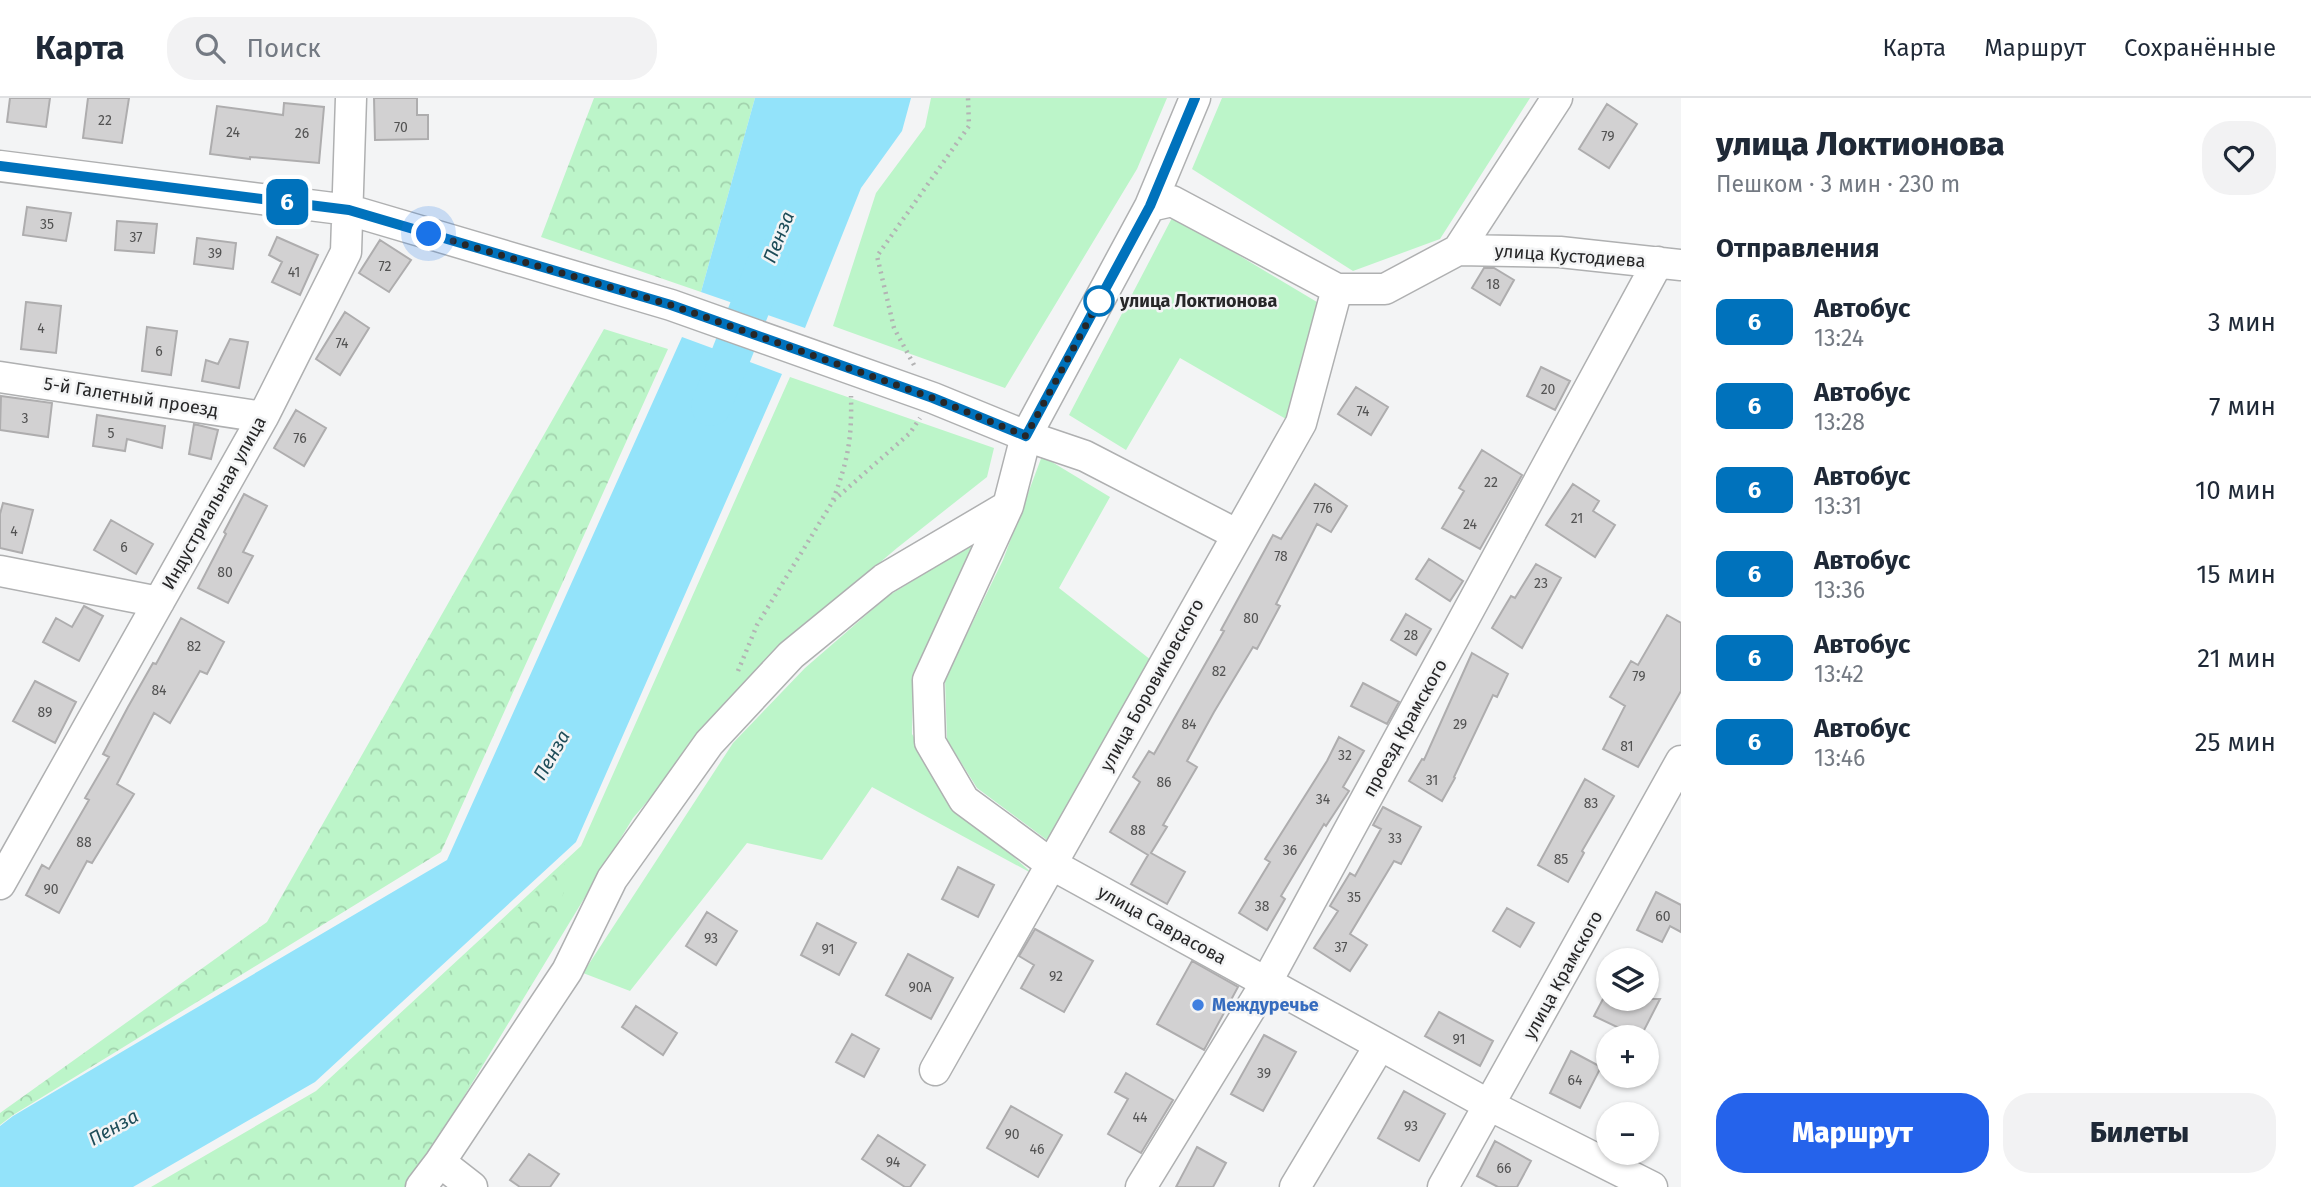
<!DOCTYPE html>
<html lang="ru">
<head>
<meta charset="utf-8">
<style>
  :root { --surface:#fff; --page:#f2f2f3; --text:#1f2937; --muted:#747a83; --line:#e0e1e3; --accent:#2563eb }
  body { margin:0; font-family:"Fira Sans",sans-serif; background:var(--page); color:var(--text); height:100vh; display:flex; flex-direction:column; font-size:26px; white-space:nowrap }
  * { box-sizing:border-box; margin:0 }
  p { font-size:23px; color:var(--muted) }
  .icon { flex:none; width:38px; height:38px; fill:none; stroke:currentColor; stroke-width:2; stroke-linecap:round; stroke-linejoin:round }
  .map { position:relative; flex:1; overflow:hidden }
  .drawer { display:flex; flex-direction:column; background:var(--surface); width:630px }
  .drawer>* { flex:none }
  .badge { padding:0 14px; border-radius:10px; font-size:24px; line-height:46px }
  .fabs { position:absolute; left:1596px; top:850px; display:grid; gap:14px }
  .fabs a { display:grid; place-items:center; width:63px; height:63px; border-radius:50%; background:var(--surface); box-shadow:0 2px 5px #0004; font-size:35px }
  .you { position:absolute; width:35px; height:35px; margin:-18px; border:5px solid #fff; border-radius:50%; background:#1a73e8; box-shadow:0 0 0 10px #1a73e833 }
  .map>.badge { position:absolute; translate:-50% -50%; box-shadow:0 0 0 4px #fff }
  h2 { padding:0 35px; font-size:26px; line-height:63px }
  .round { display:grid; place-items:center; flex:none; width:74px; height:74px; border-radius:28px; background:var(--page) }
  .head { display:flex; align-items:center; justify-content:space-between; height:119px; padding:0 35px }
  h1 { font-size:33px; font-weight:800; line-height:52px }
  .button { display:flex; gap:14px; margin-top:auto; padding:14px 35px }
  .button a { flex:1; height:80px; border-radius:28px; background:var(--accent); color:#fff; font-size:28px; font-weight:800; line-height:80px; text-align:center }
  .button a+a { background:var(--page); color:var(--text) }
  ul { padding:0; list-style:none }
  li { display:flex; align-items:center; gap:21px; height:84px; padding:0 35px }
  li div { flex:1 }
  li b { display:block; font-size:26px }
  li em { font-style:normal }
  li .badge { min-width:77px; font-weight:700; text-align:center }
  header { display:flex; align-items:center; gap:42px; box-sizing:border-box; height:98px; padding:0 35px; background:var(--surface); border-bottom:2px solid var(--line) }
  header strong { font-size:33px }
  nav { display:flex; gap:38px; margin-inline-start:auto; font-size:24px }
  .search { width:490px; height:63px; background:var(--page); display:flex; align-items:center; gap:18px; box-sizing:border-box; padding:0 24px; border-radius:28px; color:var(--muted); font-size:26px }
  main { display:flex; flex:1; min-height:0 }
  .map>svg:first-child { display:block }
  .grass { fill:#bcf5c9 }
  .forest { fill:url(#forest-crowns) }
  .water { fill:#93e3fa }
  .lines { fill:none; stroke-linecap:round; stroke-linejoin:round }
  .river { stroke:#93e3fa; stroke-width:40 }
  .building { fill:#d2d1d2; stroke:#aeadae; stroke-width:2 }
  .minor-casing { stroke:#afb0b1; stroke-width:33 }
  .path { stroke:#b3b3b4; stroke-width:4.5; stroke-dasharray:2 5; stroke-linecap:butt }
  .minor { stroke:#fff; stroke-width:30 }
  .line-casing { stroke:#fff; stroke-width:16 }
  .line { stroke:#0072bc; stroke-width:10 }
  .walk { stroke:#272728; stroke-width:7; stroke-dasharray:0 12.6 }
  .stop-dot { fill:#fff; stroke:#0072bc; stroke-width:3.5 }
  .shop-dot { fill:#3f7fe0; stroke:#f3f4f5; stroke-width:2.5 }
  .labels { text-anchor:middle; stroke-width:5; stroke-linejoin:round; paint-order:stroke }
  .number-label { font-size:14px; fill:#525252 }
  .street-label { font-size:18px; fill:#272728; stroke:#f3f4f5 }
  .stop-label { font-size:18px; font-weight:bold; fill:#272728; stroke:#f3f4f5; text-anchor:start }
  .shop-label { font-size:18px; font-weight:bold; fill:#366cbe; stroke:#f3f4f5; text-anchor:start }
  .water-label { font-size:19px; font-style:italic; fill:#1d4c58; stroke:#f3f4f5 }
</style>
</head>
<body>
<header>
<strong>Карта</strong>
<div class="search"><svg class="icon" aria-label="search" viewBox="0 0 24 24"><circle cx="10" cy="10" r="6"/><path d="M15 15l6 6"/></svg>Поиск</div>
<nav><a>Карта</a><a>Маршрут</a><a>Сохранённые</a></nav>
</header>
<main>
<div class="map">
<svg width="1681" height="1089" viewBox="0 0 1681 1089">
  <defs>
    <pattern id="forest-crowns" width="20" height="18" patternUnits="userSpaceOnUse" patternTransform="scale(1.75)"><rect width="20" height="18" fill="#bcf5c9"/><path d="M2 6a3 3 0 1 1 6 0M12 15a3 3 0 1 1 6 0" fill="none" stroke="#a2d2ad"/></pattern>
  </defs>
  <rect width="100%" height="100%" fill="#f3f4f5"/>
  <path class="grass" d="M931,0H1167L1137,71L1005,290L833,228L876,95L925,29Z
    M1222,0H1530L1440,141L1353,173L1192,71Z
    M1173,118L1322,207L1286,321L1180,260L1126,352L1069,317Z
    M790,279L994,350L987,379L897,450L781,548L633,720L409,1089H151L316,993L581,748Z
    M1042,358L1110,399L1059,490L1151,562L1051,745L977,690L947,642L945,581L1003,462Z
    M981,441L913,575L912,636L955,707L1033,776L872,689L822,762L747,745L630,893L583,875L733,645L805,570L888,498Z"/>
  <path class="forest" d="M594,0H755L701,194L541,139Z
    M604,231L668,251L441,754L13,1017L0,1027V1015L267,824Z
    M565,766L571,769L542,869L405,1089H160L318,995Z"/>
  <path class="water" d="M755,0H911L902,33L861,90L805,230L701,194Z
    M682,239L782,276L576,744L315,984L133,1089H0V1028L13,1018L447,762Z"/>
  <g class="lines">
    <path class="river" d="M711,308L769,161"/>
  </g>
  <path class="building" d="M10,0H50L46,29L7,24Z
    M88,0H129L122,45L83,40Z
    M374,0H417V17H428V41L375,42Z
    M284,5L324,9L319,65L250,59V61L210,56L217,8L283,17Z
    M1607,6L1637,26L1609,70L1579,51Z
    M27,109L71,115L66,143L23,137Z
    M117,123L157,126L154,155L115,152Z
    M277,139L318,157L300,197L272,184L282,164L269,157Z
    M197,140L236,145L233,171L194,166Z
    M380,142L411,162L389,194L359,175Z
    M1484,170H1494L1514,182L1500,207L1472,190Z
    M26,204L61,208L56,255L21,251Z
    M345,214L369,230L340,277L316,261Z
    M147,229L177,233L171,277L142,273Z
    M230,241L248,244L239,290L202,283L206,262L218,266Z
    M1541,269L1570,283L1555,312L1527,298Z
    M1356,289L1388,309L1371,337L1338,316Z
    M1,298L52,305L48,339L0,332Z
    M296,312L326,330L304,368L274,350Z
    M97,317L165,328L162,350L127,341L125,353L93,348Z
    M194,326L218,332L211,361L189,356Z
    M1482,352L1522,377L1480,451L1442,430L1464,393L1459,390Z
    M1315,386L1347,408L1331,434L1317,426L1276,506L1280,508L1257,551L1253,549L1214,614L1187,663L1197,669L1163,727L1167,729L1151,755L1185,774L1167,806L1131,786L1148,757L1110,734L1140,684L1133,679L1149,653L1154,656L1224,533L1221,532L1273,437L1281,441Z
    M1573,386L1599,403L1593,413L1615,427L1595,459L1546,427Z
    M244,396L267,408L243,454L253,458L228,505L198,490L226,436L224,434Z
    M3,405L33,412L22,455L0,450V416Z
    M111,422L153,446L136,476L94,452Z
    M1429,461L1463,483L1450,503L1416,481Z
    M1536,466L1561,480L1522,550L1492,530L1511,498L1515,500Z
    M84,508L103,518L79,563L43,544L56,520L72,529Z
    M1406,516L1431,531L1416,557L1391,542Z
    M1667,517L1681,525V593L1638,669L1603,651L1625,608L1610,599L1631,563L1638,567Z
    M181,520L224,544L207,576L200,573L170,625L154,615L117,686L134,696L92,765L87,763L59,815L26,797L42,767L49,771L89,702L85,700L109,659L103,656L128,609L153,565L156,566Z
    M1472,555L1508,576L1497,599L1493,597L1454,679L1455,680L1442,703L1409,683L1422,661L1424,662Z
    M35,583L76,604L55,645L13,623Z
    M1363,585L1399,604L1387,626L1351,608Z
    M1339,639L1364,653L1343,689L1349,693L1326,728L1324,726L1281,798L1285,801L1267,832L1239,815L1270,764L1265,761L1327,663Z
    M1585,681L1614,698L1582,753L1584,755L1568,784L1538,767Z
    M1383,709L1421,729L1401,766L1394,763L1350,836L1367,847L1350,873L1314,850L1338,813L1330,808L1350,775L1355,778L1381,731L1373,727Z
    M958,769L994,787L978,819L942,801Z
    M1656,794L1681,807V834L1670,828L1662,844L1637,832Z
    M1507,810L1534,825L1520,849L1493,833Z
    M707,814L737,833L716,867L686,848Z
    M817,825L856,845L839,877L801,857Z
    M1035,831L1093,863L1064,914L1021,890L1034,867L1019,858Z
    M908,856L953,880L931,921L886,897Z
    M1192,863L1238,889L1204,952L1157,926Z
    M1603,901H1660L1640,940L1594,918Z
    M636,908L677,935L663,957L622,929Z
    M1439,914L1493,943L1480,968L1425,938Z
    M852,936L879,951L864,979L836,964Z
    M1264,937L1296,954L1263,1013L1231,996Z
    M1571,953L1601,969L1580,1010L1550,995Z
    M1126,975L1173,1002L1141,1055L1108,1036L1128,1001L1115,994Z
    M1404,993L1445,1016L1419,1063L1378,1040Z
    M1011,1008L1062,1037L1038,1079L987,1050Z
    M878,1037L925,1067L910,1089H905L862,1061Z
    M1495,1043L1531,1063L1517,1089H1498L1477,1078Z
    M1197,1049L1226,1065L1213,1089H1176Z
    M529,1056L559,1076L550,1089H520L510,1082Z"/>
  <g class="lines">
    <defs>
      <path id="minor" d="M0,68L349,112L671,207L933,300L1026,338L1085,358L1236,436
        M1150,108L1172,103L1337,191H1385L1458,152L1560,154L1681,167
        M1458,152L1557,0
        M0,279L263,319
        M1008,408L928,582L930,644L964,702L1051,766L1491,1008L1652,1089
        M0,473L159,504
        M0,786L263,319L346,154L351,0
        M935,972L1301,325L1337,191
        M440,1064L472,1089
        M421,1089L440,1064L567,873L612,781L709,645L791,557L884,481L1008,408L1026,338L1150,108L1195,0
        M1141,1089L1266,885L1658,164
        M1295,1089L1380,947
        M1443,1089L1681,663"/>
    </defs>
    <use href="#minor" class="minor-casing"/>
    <path class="path" d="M914,267L894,230L877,158L969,28L968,0
      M833,402C848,362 852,341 851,298
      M738,573L757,527L833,403L910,335L920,320"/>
    <use href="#minor" class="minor"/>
  </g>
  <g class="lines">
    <defs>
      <path id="line" d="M0,68L349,112L671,207L933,300L1026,338L1150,108L1195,0"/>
    </defs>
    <use href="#line" class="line-casing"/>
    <use href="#line" class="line"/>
    <path class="walk" d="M429,136L671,207L933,300L1026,338L1099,203"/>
  </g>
  <circle class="stop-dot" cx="1099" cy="203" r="14"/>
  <circle class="shop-dot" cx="1198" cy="907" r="7"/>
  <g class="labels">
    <g class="number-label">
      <text x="105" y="27">22</text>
      <text x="401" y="34">70</text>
      <text x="233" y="39">24</text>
      <text x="302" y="40">26</text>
      <text x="1608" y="43">79</text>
      <text x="47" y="131">35</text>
      <text x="136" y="144">37</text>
      <text x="215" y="160">39</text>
      <text x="385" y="173">72</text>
      <text x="294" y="179">41</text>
      <text x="1493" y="191">18</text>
      <text x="41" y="235">4</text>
      <text x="342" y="250">74</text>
      <text x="159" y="258">6</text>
      <text x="1548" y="296">20</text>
      <text x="1363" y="318">74</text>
      <text x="25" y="325">3</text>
      <text x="111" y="340">5</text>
      <text x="300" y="345">76</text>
      <text x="1491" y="389">22</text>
      <text x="1323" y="415">776</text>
      <text x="1577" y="425">21</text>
      <text x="1470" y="431">24</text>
      <text x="14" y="438">4</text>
      <text x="124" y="454">6</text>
      <text x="1281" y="463">78</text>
      <text x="225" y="479">80</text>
      <text x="1541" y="490">23</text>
      <text x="1251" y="525">80</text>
      <text x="1411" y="542">28</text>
      <text x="194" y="553">82</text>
      <text x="1219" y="578">82</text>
      <text x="1639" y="583">79</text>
      <text x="159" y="597">84</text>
      <text x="45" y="619">89</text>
      <text x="1189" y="631">84</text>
      <text x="1460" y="631">29</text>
      <text x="1627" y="653">81</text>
      <text x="1345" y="662">32</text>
      <text x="1432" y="687">31</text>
      <text x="1164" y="689">86</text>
      <text x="1323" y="706">34</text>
      <text x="1591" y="710">83</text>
      <text x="1138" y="737">88</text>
      <text x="1395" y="745">33</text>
      <text x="84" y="749">88</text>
      <text x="1290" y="757">36</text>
      <text x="1561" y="766">85</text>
      <text x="51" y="796">90</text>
      <text x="1354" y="804">35</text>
      <text x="1262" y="813">38</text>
      <text x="1663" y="823">60</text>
      <text x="711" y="845">93</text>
      <text x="1341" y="854">37</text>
      <text x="828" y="856">91</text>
      <text x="1056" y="883">92</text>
      <text x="920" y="894">90А</text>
      <text x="1459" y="946">91</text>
      <text x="1264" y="980">39</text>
      <text x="1575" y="987">64</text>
      <text x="1140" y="1024">44</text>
      <text x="1411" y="1033">93</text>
      <text x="1012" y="1041">90</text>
      <text x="1037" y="1056">46</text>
      <text x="893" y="1069">94</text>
      <text x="1504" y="1075">66</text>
    </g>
    <g class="street-label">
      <text transform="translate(1570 158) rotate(4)" y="6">улица Кустодиева</text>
      <text transform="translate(131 299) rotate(9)" y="6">5-й Галетный проезд</text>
      <text transform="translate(214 405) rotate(-61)" y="6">Индустриальная улица</text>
      <text transform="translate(1152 587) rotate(-61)" y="6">улица Боровиковского</text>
      <text transform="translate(1405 630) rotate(-61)" y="6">проезд Крамского</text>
      <text transform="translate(1162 827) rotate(29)" y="6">улица Саврасова</text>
      <text transform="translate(1563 877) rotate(-61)" y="6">улица Крамского</text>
    </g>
    <g class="stop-label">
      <text x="1120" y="209">улица Локтионова</text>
    </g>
    <g class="shop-label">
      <text x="1212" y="913">Междуречье</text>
    </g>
    <g class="water-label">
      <text transform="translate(778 139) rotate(-68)" y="7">Пенза</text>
      <text transform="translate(551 657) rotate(-60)" y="7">Пенза</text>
      <text transform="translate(113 1029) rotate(-29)" y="7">Пенза</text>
    </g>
  </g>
</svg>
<div class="fabs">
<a><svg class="icon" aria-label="layers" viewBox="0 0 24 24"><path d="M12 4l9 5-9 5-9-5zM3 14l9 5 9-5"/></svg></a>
<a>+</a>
<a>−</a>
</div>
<div class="you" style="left:429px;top:136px"></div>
<b class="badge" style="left:287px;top:104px;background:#0072bc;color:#fff">6</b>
</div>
<section class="drawer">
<div class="head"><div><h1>улица Локтионова</h1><p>Пешком · 3 мин · 230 m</p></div><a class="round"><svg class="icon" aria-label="heart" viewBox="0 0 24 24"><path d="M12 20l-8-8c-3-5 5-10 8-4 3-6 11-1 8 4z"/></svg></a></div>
<h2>Отправления</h2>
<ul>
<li><span class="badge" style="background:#0072bc;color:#fff">6</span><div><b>Автобус</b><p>13:24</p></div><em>3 мин</em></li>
<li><span class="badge" style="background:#0072bc;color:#fff">6</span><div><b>Автобус</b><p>13:28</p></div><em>7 мин</em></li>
<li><span class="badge" style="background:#0072bc;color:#fff">6</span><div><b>Автобус</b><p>13:31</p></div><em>10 мин</em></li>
<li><span class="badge" style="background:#0072bc;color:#fff">6</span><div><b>Автобус</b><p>13:36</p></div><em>15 мин</em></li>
<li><span class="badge" style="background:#0072bc;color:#fff">6</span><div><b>Автобус</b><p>13:42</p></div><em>21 мин</em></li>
<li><span class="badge" style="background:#0072bc;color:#fff">6</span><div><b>Автобус</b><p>13:46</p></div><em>25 мин</em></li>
</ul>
<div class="button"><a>Маршрут</a><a>Билеты</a></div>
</section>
</main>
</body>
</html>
